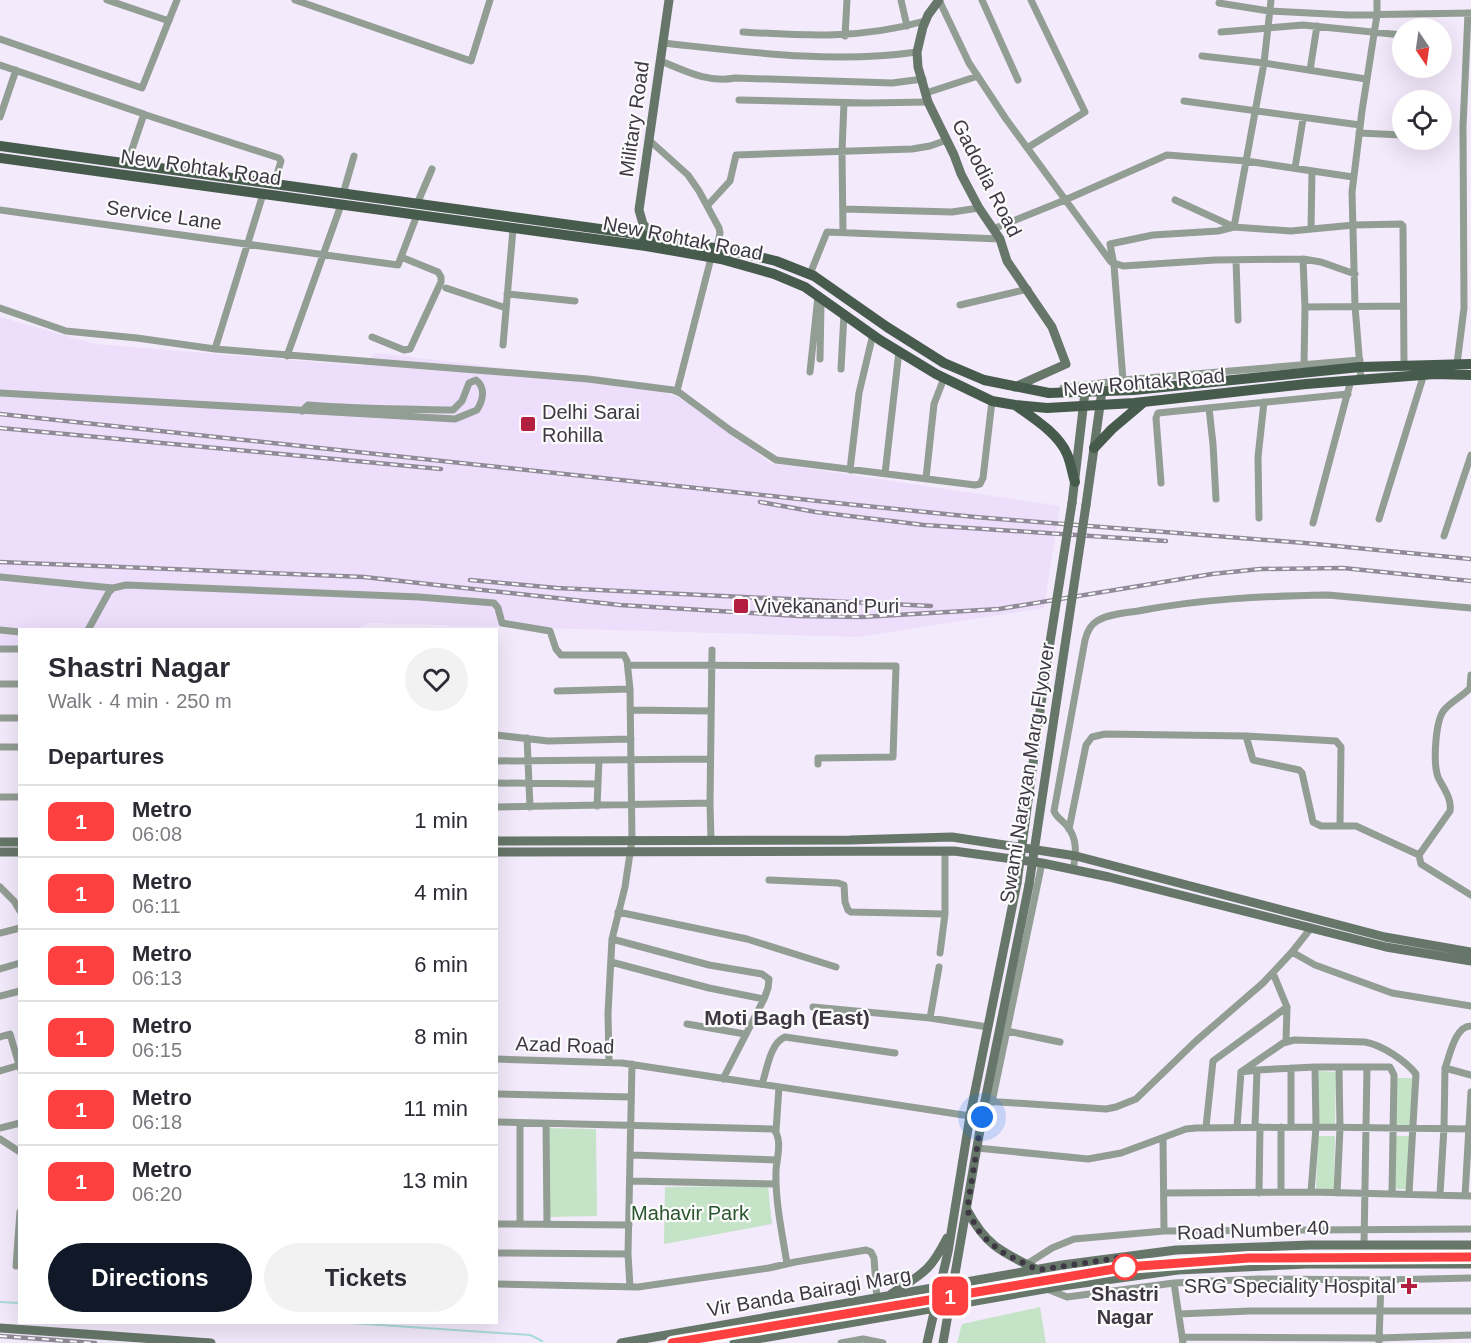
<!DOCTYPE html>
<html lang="en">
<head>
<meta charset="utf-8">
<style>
  :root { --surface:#fff; --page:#f2f2f3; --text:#2b2b33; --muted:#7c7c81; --line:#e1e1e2; --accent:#111827 }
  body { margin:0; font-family:Helvetica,sans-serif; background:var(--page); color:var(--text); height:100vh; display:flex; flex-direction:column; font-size:22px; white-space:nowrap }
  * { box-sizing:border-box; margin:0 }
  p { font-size:20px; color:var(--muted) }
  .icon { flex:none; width:33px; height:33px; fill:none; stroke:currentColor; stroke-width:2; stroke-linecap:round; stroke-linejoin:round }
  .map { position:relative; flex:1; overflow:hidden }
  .panel { position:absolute; left:18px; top:628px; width:480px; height:696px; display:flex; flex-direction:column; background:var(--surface); border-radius:0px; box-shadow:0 6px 24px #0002 }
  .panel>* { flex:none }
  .badge { padding:0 12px; border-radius:9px; font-size:21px; line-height:39px }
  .needle { width:39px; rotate:167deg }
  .fabs { position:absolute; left:1392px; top:18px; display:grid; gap:12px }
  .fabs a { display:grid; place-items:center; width:60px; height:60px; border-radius:50%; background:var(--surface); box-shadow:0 6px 24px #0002; font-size:30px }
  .you { position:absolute; width:30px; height:30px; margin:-15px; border:4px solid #fff; border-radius:50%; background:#1a73e8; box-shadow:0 0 0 9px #1a73e833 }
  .map>.badge { position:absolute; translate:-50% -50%; box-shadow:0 0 0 3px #fff }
  h2 { padding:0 30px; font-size:22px; line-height:54px }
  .round { display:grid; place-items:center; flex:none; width:63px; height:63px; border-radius:32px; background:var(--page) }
  .summary { display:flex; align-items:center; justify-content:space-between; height:102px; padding:0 30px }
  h1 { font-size:28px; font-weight:700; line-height:45px }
  .primary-button { display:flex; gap:12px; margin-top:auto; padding:12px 30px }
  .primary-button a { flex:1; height:69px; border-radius:36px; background:var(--accent); color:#fff; font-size:24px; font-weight:700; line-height:69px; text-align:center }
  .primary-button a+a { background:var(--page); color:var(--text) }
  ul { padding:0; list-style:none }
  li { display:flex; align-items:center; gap:18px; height:72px; padding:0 30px; border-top:2px solid var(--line) }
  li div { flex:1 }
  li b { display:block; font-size:22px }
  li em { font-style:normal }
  li .badge { min-width:66px; font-weight:700; text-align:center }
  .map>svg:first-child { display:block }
  .built { fill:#eddefb }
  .green { fill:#c5e3c6 }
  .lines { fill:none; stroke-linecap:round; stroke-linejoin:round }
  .stream { stroke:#a9dada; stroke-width:2 }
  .street { stroke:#929d94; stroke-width:7 }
  .secondary { stroke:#667769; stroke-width:9 }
  .primary { stroke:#475b4c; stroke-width:10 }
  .rail-casing { stroke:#918a98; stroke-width:4.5 }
  .rail { stroke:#fbfbfb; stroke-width:2; stroke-dasharray:7; stroke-linecap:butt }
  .secondary-bridge { stroke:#667769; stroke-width:9 }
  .line-casing { stroke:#fff; stroke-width:14 }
  .line { stroke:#ff4040; stroke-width:9 }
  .walk { stroke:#3e3844; stroke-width:6; stroke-dasharray:0 10.8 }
  .poi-dot { fill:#b21f40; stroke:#fbfbfb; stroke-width:2 }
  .stop-dot { fill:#fff; stroke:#ff4040; stroke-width:3 }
  .labels { text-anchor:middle; stroke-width:4.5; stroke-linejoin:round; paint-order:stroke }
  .street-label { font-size:20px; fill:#3e3844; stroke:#fbfbfb }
  .poi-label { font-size:20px; fill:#3e3844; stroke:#fbfbfb; text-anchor:start }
  .park-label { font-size:20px; fill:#29562e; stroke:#fbfbfb }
  .stop-label { font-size:20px; font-weight:bold; fill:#3e3844; stroke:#fbfbfb }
  .neighbourhood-label { font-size:21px; font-weight:bold; fill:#3e3844; stroke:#fbfbfb }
</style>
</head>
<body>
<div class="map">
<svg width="1471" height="1343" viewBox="0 0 1471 1343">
  <rect width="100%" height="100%" fill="#f3eafc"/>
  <path class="built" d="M0,317L95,344L363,366L375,353L633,383L694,402L770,463L1060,506L1044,608L858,637L369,623L355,630H20L19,646H0Z"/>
  <path class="green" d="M1319,1071L1336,1072L1335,1125L1317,1124Z
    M1396,1078H1413L1412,1125H1395Z
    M546,1128L596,1129L597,1216L548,1217Z
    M1318,1136H1335L1334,1190L1316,1189Z
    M1394,1136H1410L1407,1189H1394Z
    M768,1186L772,1224L664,1244L665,1187Z
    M1040,1307L1046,1343H957L962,1324Z"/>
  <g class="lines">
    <path class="stream" d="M0,1302L20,1303
      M351,1323L530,1335L542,1341"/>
    <path class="street" d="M107,0L169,21
      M295,0L471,61L490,0
      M901,0L907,26
      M939,0L969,63L1006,119L1111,262L1123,266L1215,260L1303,259L1321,262L1355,274
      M982,0L1018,80
      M1219,3L1269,11L1348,15L1471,13
      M743,32C808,36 861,39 925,21
      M1221,32L1303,25L1402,35
      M845,36L847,0
      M0,39L142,88L177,0
      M663,43C747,52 833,64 917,52
      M1202,56L1264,63L1366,79
      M661,61C685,71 708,83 735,78L892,83L923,79
      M0,65L144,114L127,164
      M1310,70L1317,26
      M926,93L978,76
      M739,100L867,103L928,102
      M1184,101L1360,125
      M143,114L279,158L281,161L274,184
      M0,117L16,70
      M1359,133L1402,135
      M649,140L688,175L699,191L719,228L720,233L717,247
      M1027,148L1085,112L1031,0
      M1295,168L1303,119
      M343,194L354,156
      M1175,200L1234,227L1264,63L1271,0
      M417,204L432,169
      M707,206L730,181L736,155L912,149L930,146L947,140
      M843,209L952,212L979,208
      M0,210L398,265L417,215
      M993,229L1065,200L1167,155L1246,161L1353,177
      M1311,229L1312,171
      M843,232L842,151L844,103
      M1303,259L1305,307L1304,365
      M1236,260L1238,320
      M810,274L827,232L1000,239
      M446,288L506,308
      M507,294L575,301
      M960,305L1028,289
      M1305,307L1403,306
      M0,308L66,331L137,338L215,349L588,379L673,390L680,393L730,430L776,460L975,485L980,484L983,478L992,401
      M372,337L404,350L410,349L441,282V277L438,272L401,257
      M503,345L513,229
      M215,349L263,194
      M287,356L341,205
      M820,359L821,305
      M1360,360L1123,380L1114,265L1110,244L1153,235L1218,231L1234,227L1291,231L1354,225L1401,224L1403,226L1404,365
      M1457,364L1464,308L1463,127L1468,13
      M841,369L844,314
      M810,372L818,296
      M1361,380L1355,306L1352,192L1362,111L1377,15V0
      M1063,388L1123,380
      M677,391L711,258
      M0,393L455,419L477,410C483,400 486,388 476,380L469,383L462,401L453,410C405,409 356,409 308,405L302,411
      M1209,408L1213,444L1216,499
      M850,470L859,393L873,334
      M885,474L899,351
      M926,478L934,404L944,378
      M1161,483L1156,418L1158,413L1348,394
      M1259,518L1258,457L1264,402
      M1379,519L1424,374
      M1313,523L1351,380
      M1444,536L1471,455
      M0,577L113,588
      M0,630L20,632
      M88,630L109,592L113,588L126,585L419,597L494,603L498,608L502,623L550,631L556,649L561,655H624L627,661L630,689L632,840L625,887L612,939L608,1013L609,1062
      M0,649H20
      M628,665L896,666L893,757L818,758V764
      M1471,675L1470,688C1463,696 1452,701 1445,709C1435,719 1433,763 1438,777C1443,788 1452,798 1450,811L1419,855L1421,864L1471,895
      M0,684H20
      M557,691L630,689
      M630,710L710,711
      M0,718H20
      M496,735L548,741L631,739
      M1246,736L1253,760L1299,770L1302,773L1313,822L1321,826H1356L1419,855
      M527,738L530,807
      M0,747H20
      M599,760L710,759
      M496,761L599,760L597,806
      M496,783L598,784
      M0,797H20
      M710,803L712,650
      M496,807L710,803L711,841
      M1069,829L1086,745L1092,737L1105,734L1246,736L1336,741L1341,747L1340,825
      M1073,870C1076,854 1078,839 1067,826C1062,820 1056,817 1054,811L1085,640C1087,632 1090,625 1097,621C1108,614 1125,613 1138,611C1200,599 1264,596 1328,595L1471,608
      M769,880L838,883L844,885L845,902L848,910L851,912L945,914
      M0,887L14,901L20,911
      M618,912L747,939L836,967
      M0,933L20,928
      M612,939L709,965L762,974L769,979L768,988L764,999L723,1079
      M1292,952L1315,965L1392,993L1471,1006
      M940,953L945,914V851
      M611,962L709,988L764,999
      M0,969L20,963
      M1273,973L1287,1007L1286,1041
      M0,996L20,991
      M813,1007L930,1018L988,1027
      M930,1018L939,967
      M687,1024L745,1034
      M1007,1031L1060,1042
      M0,1037L10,1034L20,1068
      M496,1059L622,1063L970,1116
      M1291,1068V1127
      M1445,1068C1450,1055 1455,1026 1471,1026
      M0,1071L20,1065
      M1241,1072L1257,1070L1315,1067H1390L1394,1075L1392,1193
      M762,1084C767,1070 770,1043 785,1037L895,1053
      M496,1094L631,1097
      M985,1101L1106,1109L1116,1107L1136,1099L1196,1041L1263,983L1292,952L1311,928
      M992,1102L1042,863
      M496,1122L773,1129C783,1138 777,1158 776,1170C775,1201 782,1232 787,1264
      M520,1123V1223
      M546,1124L547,1224
      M1206,1127L1213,1061L1287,1007
      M1237,1127L1241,1072L1283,1043L1294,1040L1365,1042C1382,1045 1406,1061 1416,1074L1409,1193
      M1255,1127L1257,1070
      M0,1128L20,1123
      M776,1131L779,1087
      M1163,1138L1164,1231
      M0,1139L20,1152
      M977,1148L1088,1159L1121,1153L1186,1129L1196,1128L1316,1127L1471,1129
      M631,1155L777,1160
      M631,1181L776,1184
      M1281,1192V1127
      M1311,1192L1316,1127L1315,1067
      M1164,1193L1311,1192L1471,1196
      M1259,1193L1260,1127
      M1337,1193L1340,1128L1339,1068
      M1440,1194L1444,1128L1445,1068L1471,1075
      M1465,1196L1471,1092
      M496,1224L629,1225
      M1364,1245L1367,1067
      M496,1253L628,1254
      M1027,1264L1052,1248L1074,1239L1164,1231L1471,1229
      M16,1266L20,1212
      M1174,1283L1183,1343
      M496,1284L638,1287L769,1268L795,1262L866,1250L871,1252L874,1258L877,1299
      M630,1287L628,1254L632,1064
      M1047,1289L1067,1297L1174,1283L1258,1279L1381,1280L1471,1278
      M1179,1314L1250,1311H1471
      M1182,1337L1379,1338L1471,1335
      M841,1343L863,1339L883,1343
      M1379,1343L1381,1280"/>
    <path class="secondary" d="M939,0L928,15L923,27L917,52L918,67L928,102L954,155L961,174L979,208L1000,239L1007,261L1052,327L1066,364L1015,387
      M655,237L643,224L639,210L669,0
      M1072,503L1085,392
      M1086,505L1102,391
      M496,841L850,840L952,837L1076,856L1385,937L1471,952
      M0,842H20
      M0,852H20
      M496,852L954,851L1042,863L1109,877L1386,947L1471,961
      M967,1210C987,1247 1002,1252 1038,1270
      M891,1294C923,1273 929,1273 947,1238
      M0,1328L211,1343
      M621,1343L1062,1265L1176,1250L1310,1245H1471
      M734,1343L1062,1286L1178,1270L1307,1264H1471
      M927,1343L948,1252L970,1116L1017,883
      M943,1343L985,1101L1029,885"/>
    <path class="primary" d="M0,146L629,233L742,253L776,261L814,276L887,327L944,363L984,380L1049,393L1134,390L1360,367L1471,364
      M0,158L646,246L721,259L774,274L805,287L880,340L936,374L992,401L1015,405L1047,408L1134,403L1306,384L1435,374L1471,375
      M1015,405C1033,418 1058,433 1067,454C1071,463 1072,473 1075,482
      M1094,448L1112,429L1144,402"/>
    <defs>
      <path id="rail" d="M0,414L846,504L975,517L1305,543L1471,559
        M0,428L441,469
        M760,502L816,512L924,525L1166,541
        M0,562L364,577L620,605L799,616L862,617L999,609L1212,574L1260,569L1343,568L1471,581
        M470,580L557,588L931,606
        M0,1336L95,1343
        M672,1343L1126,1267L1249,1258L1471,1257"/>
    </defs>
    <use href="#rail" class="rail-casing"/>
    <use href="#rail" class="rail"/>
    <path class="secondary-bridge" d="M1017,883L1045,674L1072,503
      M1029,885L1086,505"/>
  </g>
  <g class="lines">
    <defs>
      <path id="line" d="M672,1343L1126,1267L1249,1258L1471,1257"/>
    </defs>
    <use href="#line" class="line-casing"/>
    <use href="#line" class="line"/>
    <path class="walk" d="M982,1117L967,1210L978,1230L988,1241L1005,1254L1038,1270L1131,1256L1125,1267"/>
  </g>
  <g class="poi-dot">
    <rect x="520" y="416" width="16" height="16" rx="3"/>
    <rect x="733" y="598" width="16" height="16" rx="3"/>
    <path d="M1406 1277h6v6h6v6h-6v6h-6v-6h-6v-6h6z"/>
  </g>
  <circle class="stop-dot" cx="1125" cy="1267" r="12"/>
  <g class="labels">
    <g class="street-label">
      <text transform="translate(634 119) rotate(-82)" y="7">Military Road</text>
      <text transform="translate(201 167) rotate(8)" y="7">New Rohtak Road</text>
      <text transform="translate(987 178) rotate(63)" y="7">Gadodia Road</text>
      <text transform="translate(164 215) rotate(8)" y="7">Service Lane</text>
      <text transform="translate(683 238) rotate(11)" y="7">New Rohtak Road</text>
      <text transform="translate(1144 382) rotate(-5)" y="7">New Rohtak Road</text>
      <text transform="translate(1027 773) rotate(-81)" y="7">Swami Narayan Marg Flyover</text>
      <text transform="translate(565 1045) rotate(2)" y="7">Azad Road</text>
      <text transform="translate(1253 1230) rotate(-2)" y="7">Road Number 40</text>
      <text transform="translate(809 1292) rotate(-10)" y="7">Vir Banda Bairagi Marg</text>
    </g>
    <g class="poi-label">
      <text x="542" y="419">Delhi Sarai<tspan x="542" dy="23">Rohilla</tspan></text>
      <text x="754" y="613">Vivekanand Puri</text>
      <text x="1396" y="1293" text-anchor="end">SRG Speciality Hospital</text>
    </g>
    <g class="park-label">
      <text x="690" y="1220">Mahavir Park</text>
    </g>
    <g class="stop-label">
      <text x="1125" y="1301">Shastri<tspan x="1125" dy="23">Nagar</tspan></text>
    </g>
    <g class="neighbourhood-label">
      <text x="787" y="1025">Moti Bagh (East)</text>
    </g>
  </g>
</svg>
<div class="fabs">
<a><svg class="needle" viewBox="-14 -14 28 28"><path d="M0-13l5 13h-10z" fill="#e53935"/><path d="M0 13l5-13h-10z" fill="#7c7c81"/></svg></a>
<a><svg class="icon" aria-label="locate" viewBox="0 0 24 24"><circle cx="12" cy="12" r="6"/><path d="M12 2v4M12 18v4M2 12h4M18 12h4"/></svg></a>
</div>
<div class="you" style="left:982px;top:1117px"></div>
<b class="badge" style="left:950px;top:1296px;background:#ff4040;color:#fff">1</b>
<section class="panel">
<div class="summary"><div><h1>Shastri Nagar</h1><p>Walk · 4 min · 250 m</p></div><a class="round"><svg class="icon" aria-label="heart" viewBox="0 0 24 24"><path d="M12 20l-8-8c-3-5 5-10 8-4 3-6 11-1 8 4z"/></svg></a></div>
<h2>Departures</h2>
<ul>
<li><span class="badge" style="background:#ff4040;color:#fff">1</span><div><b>Metro</b><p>06:08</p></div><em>1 min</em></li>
<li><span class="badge" style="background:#ff4040;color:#fff">1</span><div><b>Metro</b><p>06:11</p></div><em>4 min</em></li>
<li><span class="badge" style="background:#ff4040;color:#fff">1</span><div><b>Metro</b><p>06:13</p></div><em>6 min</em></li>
<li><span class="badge" style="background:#ff4040;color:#fff">1</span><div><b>Metro</b><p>06:15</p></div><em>8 min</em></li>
<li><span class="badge" style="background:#ff4040;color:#fff">1</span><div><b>Metro</b><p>06:18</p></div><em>11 min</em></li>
<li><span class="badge" style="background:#ff4040;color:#fff">1</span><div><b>Metro</b><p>06:20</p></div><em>13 min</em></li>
</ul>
<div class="primary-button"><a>Directions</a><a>Tickets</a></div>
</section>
</div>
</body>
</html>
